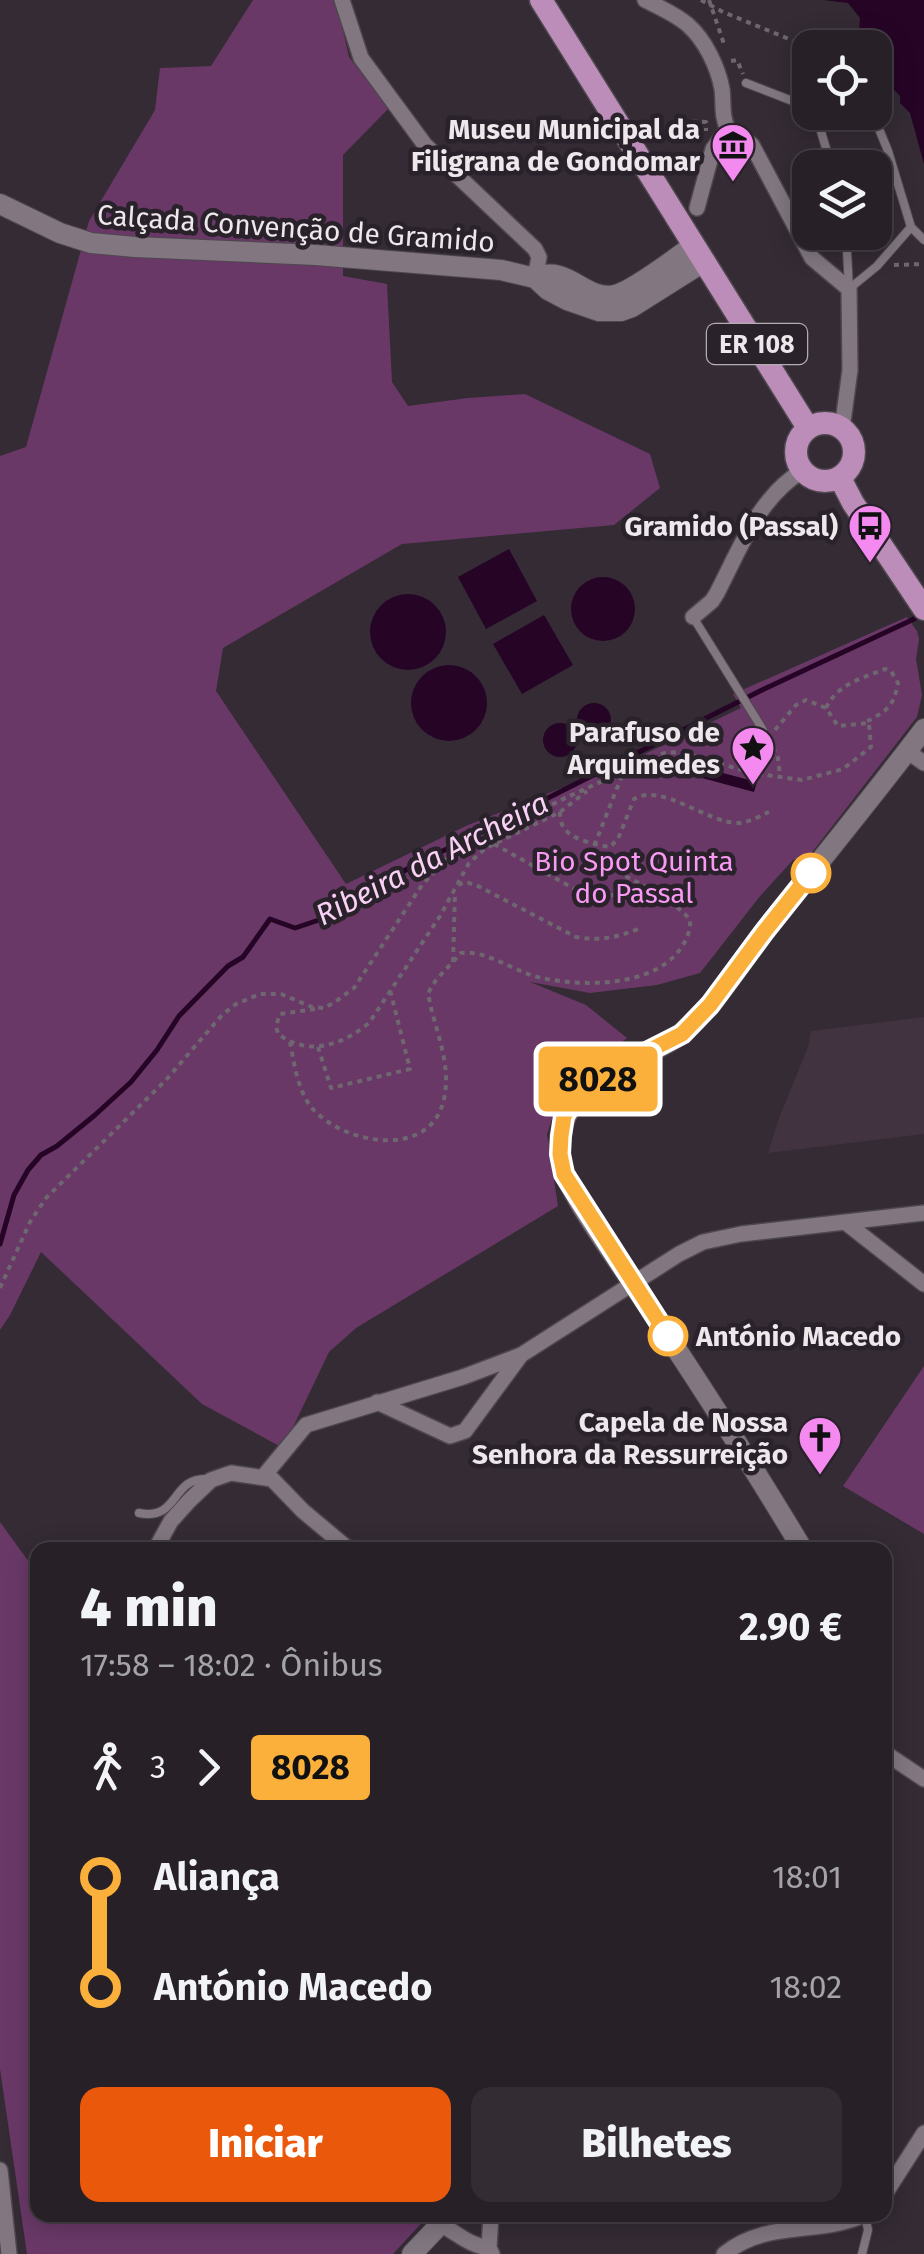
<!DOCTYPE html>
<html lang="pt">
<head>
<meta charset="utf-8">
<style>
  :root { --surface:#272027; --page:#332d33; --text:#f1f3f6; --muted:#a4a3a7; --line:#433e44; --accent:#ea580c }
  body { margin:0; font-family:"Fira Sans",sans-serif; background:var(--page); color:var(--text); height:100vh; display:flex; flex-direction:column; font-size:38px; white-space:nowrap }
  * { box-sizing:border-box; margin:0 }
  p { font-size:32px; color:var(--muted) }
  .icon { flex:none; width:55px; height:55px; fill:none; stroke:currentColor; stroke-width:2; stroke-linecap:round; stroke-linejoin:round }
  .map { position:relative; flex:1; overflow:hidden }
  .side { position:absolute; left:30px; top:1542px; width:862px; height:680px; display:flex; flex-direction:column; background:var(--surface); border-radius:20px; box-shadow:0 5px 25px #0003,0 0 0 2px var(--line) }
  .side>* { flex:none }
  .badge { padding:0 20px; border-radius:8px; font-size:35px; line-height:65px }
  .tools { position:absolute; left:792px; top:30px; display:grid; gap:20px }
  .tools a { display:grid; place-items:center; width:100px; height:100px; border-radius:20px; background:var(--surface); box-shadow:0 5px 25px #0003,0 0 0 2px var(--line); font-size:50px }
  .map>.badge { position:absolute; translate:-50% -50%; box-shadow:0 0 0 5px #fff }
  .legs { display:flex; align-items:center; gap:15px; height:110px; padding:0 50px; font-size:32px }
  .legs p { margin-inline-start:auto }
  .head { display:flex; align-items:center; justify-content:space-between; height:170px; padding:0 50px }
  h1 { font-size:55px; font-weight:800; line-height:75px }
  .button { display:flex; gap:20px; margin-top:auto; padding:20px 50px }
  .button a { flex:1; height:115px; border-radius:20px; background:var(--accent); color:#fff; font-size:40px; font-weight:800; line-height:115px; text-align:center }
  .button a+a { background:var(--page); color:var(--text) }
  ul { padding:0 50px; list-style:none }
  li { display:flex; align-items:center; gap:35px; height:110px; font-size:38px }
  li i { display:grid; place-items:center; width:15px; height:100%; margin:0 12px; background:currentColor }
  li i::after { content:''; width:25px; height:25px; margin:-12px; border:8px solid; border-radius:50%; background:var(--surface) }
  li p { margin-inline-start:auto }
  li:first-child i { background:linear-gradient(#0000 50%,currentColor 0) }
  li:last-child i { background:linear-gradient(currentColor 50%,#0000 0) }
  .map>svg:first-child { display:block }
  .built { fill:#413340 }
  .green { fill:#693867 }
  .water { fill:#260426 }
  .lines { fill:none; stroke-linecap:round; stroke-linejoin:round }
  .stream { stroke:#260426; stroke-width:5 }
  .lane-casing { stroke:#4e474d; stroke-width:10 }
  .street-casing { stroke:#4e474d; stroke-width:18 }
  .secondary-casing { stroke:#4e474d; stroke-width:22 }
  .primary-casing { stroke:#4e474d; stroke-width:25 }
  .path { stroke:#6f676f; stroke-width:4; stroke-dasharray:5 5; stroke-linecap:butt }
  .lane { stroke:#827781; stroke-width:8 }
  .street { stroke:#827781; stroke-width:15 }
  .secondary { stroke:#827781; stroke-width:20 }
  .primary { stroke:#bd8dba; stroke-width:22 }
  .line-1-casing { stroke:#fff; stroke-width:22 }
  .line-1 { stroke:#fbb03b; stroke-width:15 }
  .stop-1-dot { fill:#fff; stroke:#fbb03b; stroke-width:5 }
  .labels { text-anchor:middle; stroke-width:9; stroke-linejoin:round; paint-order:stroke }
  .shield { fill:#2a222a; stroke:#b3adb2; stroke-width:2.5 }
  .shield-label { font-size:25px; font-weight:bold; fill:#eee8ed }
  .poi-label { font-size:28px; font-weight:bold; fill:#eee8ed; stroke:#2a222a; text-anchor:end }
  .street-label { font-size:28px; fill:#eee8ed; stroke:#2a222a }
  .park-label { font-size:28px; fill:#f899f4; stroke:#2a222a }
  .stop-label { font-size:28px; font-weight:bold; fill:#eee8ed; stroke:#2a222a; text-anchor:start }
  .water-label { font-size:30px; font-style:italic; fill:#f8d1f5; stroke:#2a222a }
</style>
</head>
<body>
<div class="map">
<svg width="924" height="2254" viewBox="0 0 924 2254">
  <rect width="100%" height="100%" fill="#342b34"/>
  <path class="built" d="M924,1017V1134L768,1153L779,1118L808,1047L811,1031Z"/>
  <path class="green" d="M253,0H336L349,57L389,108L343,155V276L387,284L392,382L408,406L468,398L525,394L650,454L660,488L614,525L402,544L223,648L216,691L346,884L468,825L630,761L741,708L733,694L907,617L917,631L919,639L916,659L922,695L917,717L810,855L793,860L761,895L700,973L657,985L590,993L530,982L586,1005L627,1038L564,1084L547,1134L558,1206L356,1328L329,1352L283,1448L202,1404L41,1252L10,1315L0,1330V456L26,447L89,221L155,110L160,68L211,66Z
    M924,1366V1534L843,1486Z
    M0,1522L37,1573L38,2215H429L393,2254H27L0,2069Z"/>
  <path class="water" d="M824,0H924V164L910,113L900,103V96L875,71V48L863,47L859,34L860,18L848,3Z
    M509,549L537,601L486,629L458,577Z
    M571 609a32 32 0 1 1 64 0a32 32 0 1 1-64 0Z
    M370 632a38 38 0 1 1 76 0a38 38 0 1 1-76 0Z
    M544,615L573,665L522,694L493,644Z
    M411 703a38 38 0 1 1 76 0a38 38 0 1 1-76 0Z
    M577 720a17 17 0 1 1 34 0a17 17 0 1 1-34 0Z
    M543 740a17 17 0 1 1 34 0a17 17 0 1 1-34 0Z
    M704,768L757,782L754,792L702,778Z"/>
  <g class="lines">
    <path class="stream" d="M0,1244L14,1195L28,1170L41,1155L57,1146L95,1115L131,1082L157,1050L179,1016L228,966L243,957L270,919L295,928L322,919L409,868L760,691L914,619L919,615"/>
    <defs>
      <path id="lane" d="M875,68L883,61
        M746,83L795,102L819,125L832,168
        M872,112L888,151L911,227L924,240
        M846,232L849,289
        M849,289L877,266L911,227
        M693,617L763,730
        M139,1513C179,1521 171,1478 206,1479
        M862,2254L868,2230L865,2215"/>
      <path id="street" d="M342,0L361,58L425,145L535,249L539,257L535,278
        M645,0C659,7 677,15 688,25C705,40 718,67 722,89C724,104 721,116 728,129
        M728,129L752,145L812,258L849,289L850,370L842,429
        M697,208L713,149L728,129
        M693,617L712,601L717,593C740,549 758,498 802,471
        M907,751L924,763
        M845,1222L924,1284
        M377,1402L450,1436L465,1431L521,1355
        M263,1477L306,1425L463,1377L521,1355L679,1254L703,1242L741,1234L924,1213
        M155,1550L171,1521L189,1501L211,1480L231,1473L272,1479L303,1511L346,1547L356,1550
        M885,1753L924,1779
        M0,2170L9,2254
        M885,2194L924,2133
        M491,2215L489,2248L492,2254
        M440,2224C457,2233 470,2246 489,2248
        M724,2254C768,2219 818,2236 864,2215"/>
      <path id="secondary" d="M0,204L60,233L91,243L135,247L316,255L501,270L535,278L548,290L567,300L599,311H621L632,307L705,261
        M535,278C567,263 585,302 615,295C633,291 677,257 694,245
        M803,1550C751,1463 696,1378 640,1294C620,1262 565,1191 560,1157C555,1121 579,1087 610,1070C633,1058 663,1049 683,1032C716,1005 738,965 764,932C817,864 872,798 924,729
        M412,2254L449,2215"/>
      <path id="primary" d="M541,0L808,428
        M796 452a29 29 0 1 1 58 0a29 29 0 1 1-58 0Z
        M840,478L853,503L924,609"/>
    </defs>
    <use href="#lane" class="lane-casing"/>
    <use href="#street" class="street-casing"/>
    <use href="#secondary" class="secondary-casing"/>
    <use href="#primary" class="primary-casing"/>
    <path class="path" d="M701,0L723,12L811,48
      M709,0L724,44
      M731,61L737,60L743,74
      M682,121L706,122V131
      M894,265L924,264
      M826,708C837,684 863,678 885,669L891,671L898,683C893,709 886,711 864,723
      M769,738L778,758L780,776
      M560,812C560,817 561,824 564,828C572,840 597,845 610,847L618,839L634,799C662,782 708,824 739,823C750,822 760,816 769,812
      M494,844L580,892L598,897L615,895
      M458,885L466,882L478,886L576,937C599,941 616,938 638,929
      M453,962L455,892
      M315,1009L280,1014L276,1026L278,1034C309,1057 342,1045 369,1023L440,916L469,863L486,848L560,812L587,791
      M290,1042C294,1063 298,1092 312,1108C344,1145 431,1160 444,1099C452,1062 434,1029 428,993L436,980L461,953C489,950 515,973 542,978C584,987 654,987 681,948C687,939 691,930 690,919C663,892 623,875 589,859L623,773
      M318,1047L331,1088L410,1069L390,990
      M0,1288L30,1222L46,1198L166,1080L222,1015L236,1004L260,994H281L312,1007L324,1008L335,1002L354,988L422,885L447,859L467,847L561,800L664,753L681,752L752,773L802,780L843,769L871,747L869,723L838,726L826,708L806,700L796,705L775,730"/>
    <use href="#lane" class="lane"/>
    <use href="#street" class="street"/>
    <use href="#secondary" class="secondary"/>
    <use href="#primary" class="primary"/>
  </g>
  <g class="lines">
    <defs>
      <path id="line-1" d="M668,1336L564,1174L560,1154L561,1136L564,1116L574,1100L605,1073L682,1034L710,1005L764,932L811,873"/>
    </defs>
    <use href="#line-1" class="line-1-casing"/>
    <use href="#line-1" class="line-1"/>
  </g>
  <defs>
    <symbol id="museum-pin" viewBox="-11 -11 22 30"><path d="M0 17L-7.5 6A9.5 9.5 0 1 1 7.5 6Z" fill="#f489f0" stroke="#2a222a"/><path d="M0-6L6-3V-2H-6V-3ZM-5-1h2V3h-2ZM-1-1h2V3h-2ZM3-1h2V3H3ZM-6 4H6V6H-6Z" fill="#111"/></symbol>
    <symbol id="bus-pin" viewBox="-11 -11 22 30"><path d="M0 17L-7.5 6A9.5 9.5 0 1 1 7.5 6Z" fill="#f489f0" stroke="#2a222a"/><path d="M-5-6H5V4H4V6H2V4H-2V6H-4V4H-5ZM-3.5-4V0h7V-4ZM-3.5 1.2v1.5H-2V1.2ZM2 1.2v1.5H3.5V1.2Z" fill="#111"/></symbol>
    <symbol id="sight-pin" viewBox="-11 -11 22 30"><path d="M0 17L-7.5 6A9.5 9.5 0 1 1 7.5 6Z" fill="#f489f0" stroke="#2a222a"/><path d="M0-6L1.8-2.2L6-1.7L2.9 1.2L3.7 5.4L0 3.3L-3.7 5.4L-2.9 1.2L-6-1.7L-1.8-2.2Z" fill="#111"/></symbol>
    <symbol id="church-pin" viewBox="-11 -11 22 30"><path d="M0 17L-7.5 6A9.5 9.5 0 1 1 7.5 6Z" fill="#f489f0" stroke="#2a222a"/><path d="M-1.2-6h2.4v3.5h3.3v2.4h-3.3V6h-2.4V-.1h-3.3v-2.4h3.3Z" fill="#111"/></symbol>
  </defs>
  <g fill-rule="evenodd">
    <use href="#museum-pin" x="708" y="120" width="50" height="68"/>
    <use href="#bus-pin" x="845" y="501" width="50" height="68"/>
    <use href="#sight-pin" x="728" y="723" width="50" height="68"/>
    <use href="#church-pin" x="795" y="1413" width="50" height="68"/>
  </g>
  <g class="stop-1-dot">
    <circle cx="811" cy="873" r="18"/>
    <circle cx="668" cy="1336" r="18"/>
  </g>
  <g class="labels">
    <rect class="shield" x="707" y="324" width="100" height="40" rx="8"/>
    <g class="shield-label">
      <text x="757" y="353">ER 108</text>
    </g>
    <g class="poi-label">
      <text x="700" y="139">Museu Municipal da<tspan x="700" dy="32">Filigrana de Gondomar</tspan></text>
      <text x="838" y="536">Gramido (Passal)</text>
      <text x="720" y="742">Parafuso de<tspan x="720" dy="32">Arquimedes</tspan></text>
      <text x="788" y="1432">Capela de Nossa<tspan x="788" dy="32">Senhora da Ressurreição</tspan></text>
    </g>
    <g class="street-label">
      <text transform="translate(296 228) rotate(4)" y="10">Calçada Convenção de Gramido</text>
    </g>
    <g class="park-label">
      <text x="634" y="871">Bio Spot Quinta<tspan x="634" dy="32">do Passal</tspan></text>
    </g>
    <g class="stop-label">
      <text x="696" y="1346">António Macedo</text>
    </g>
    <g class="water-label">
      <text transform="translate(432 859) rotate(-27)" y="10">Ribeira da Archeira</text>
    </g>
  </g>
</svg>
<div class="tools">
<a><svg class="icon" aria-label="locate" viewBox="0 0 24 24"><circle cx="12" cy="12" r="6"/><path d="M12 2v4M12 18v4M2 12h4M18 12h4"/></svg></a>
<a><svg class="icon" aria-label="layers" viewBox="0 0 24 24"><path d="M12 4l9 5-9 5-9-5zM3 14l9 5 9-5"/></svg></a>
</div>
<b class="badge" style="left:598px;top:1079px;background:#fbb03b;color:#111">8028</b>
<section class="side">
<div class="head"><div><h1>4 min</h1><p>17:58 – 18:02 · Ônibus</p></div><b>2.90 €</b></div>
<div class="legs"><svg class="icon" aria-label="walk" viewBox="0 0 24 24"><circle cx="13" cy="4" r="2"/><path d="M13 8l-2 6 4 7M11 14l-3 7M7 12l3-4h3l4 4"/></svg>3<svg class="icon" aria-label="forward" viewBox="0 0 24 24"><path d="M9 5l7 7-7 7"/></svg><b class="badge" style="background:#fbb03b;color:#111">8028</b></div>
<ul>
<li><i style="color:#fbb03b"></i><b>Aliança</b><p>18:01</p></li>
<li><i style="color:#fbb03b"></i><b>António Macedo</b><p>18:02</p></li>
</ul>
<div class="button"><a>Iniciar</a><a>Bilhetes</a></div>
</section>
</div>
</body>
</html>
